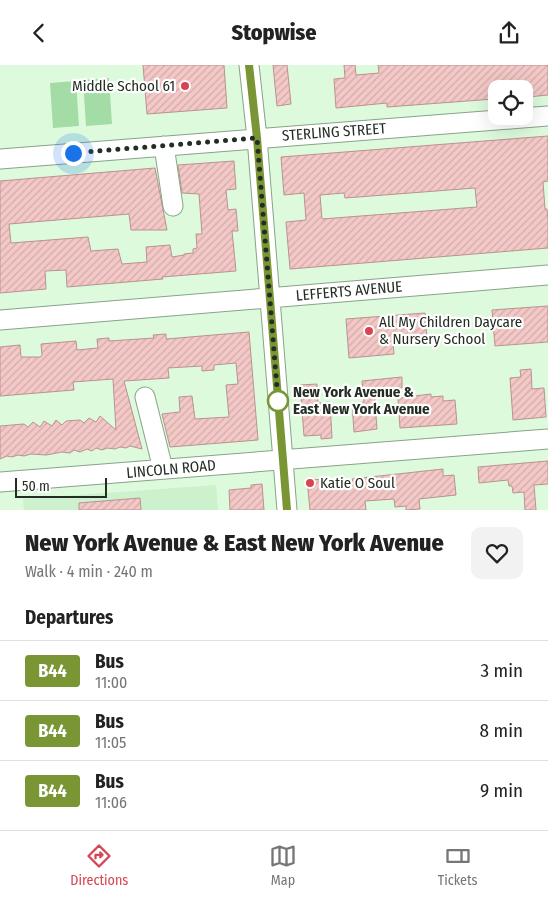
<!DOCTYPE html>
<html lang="en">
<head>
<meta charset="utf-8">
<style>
  :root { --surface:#fff; --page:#f2f2f2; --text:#222; --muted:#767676; --line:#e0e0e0; --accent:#d64551 }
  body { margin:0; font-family:"Fira Sans Condensed",sans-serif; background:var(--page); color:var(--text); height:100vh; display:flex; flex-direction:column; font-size:19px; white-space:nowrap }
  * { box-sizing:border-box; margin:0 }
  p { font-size:16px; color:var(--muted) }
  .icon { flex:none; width:28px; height:28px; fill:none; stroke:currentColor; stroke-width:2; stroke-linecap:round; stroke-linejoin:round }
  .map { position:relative; height:445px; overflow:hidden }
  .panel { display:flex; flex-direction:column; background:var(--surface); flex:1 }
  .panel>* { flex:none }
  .badge { padding:0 10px; border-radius:4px; font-size:18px; line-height:32px }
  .fabs { position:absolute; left:488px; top:15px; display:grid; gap:10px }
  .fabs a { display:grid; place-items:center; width:45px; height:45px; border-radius:10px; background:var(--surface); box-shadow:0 5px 20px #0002; font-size:25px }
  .scale { position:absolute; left:15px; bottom:12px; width:92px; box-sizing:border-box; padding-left:5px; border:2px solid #232d23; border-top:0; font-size:14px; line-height:18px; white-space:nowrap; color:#232d23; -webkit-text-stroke:4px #fefefe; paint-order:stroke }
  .you { position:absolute; width:25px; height:25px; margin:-12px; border:4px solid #fff; border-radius:50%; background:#1a73e8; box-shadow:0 0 0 8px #1a73e833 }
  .map>.badge { position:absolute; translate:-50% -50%; box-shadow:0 0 0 2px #fff }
  h2 { padding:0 25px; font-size:19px; line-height:45px }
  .round { display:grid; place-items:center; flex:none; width:52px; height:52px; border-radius:10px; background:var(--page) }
  .overview { display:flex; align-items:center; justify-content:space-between; height:85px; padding:0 25px }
  h1 { font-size:24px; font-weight:800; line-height:38px }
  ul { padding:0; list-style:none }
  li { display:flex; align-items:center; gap:15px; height:60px; padding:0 25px; border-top:1px solid var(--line) }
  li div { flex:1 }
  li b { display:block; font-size:19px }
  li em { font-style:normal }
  li .badge { min-width:55px; font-weight:700; text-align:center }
  header { display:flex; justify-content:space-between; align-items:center; height:65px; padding:0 25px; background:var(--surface); font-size:22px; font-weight:800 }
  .dock { display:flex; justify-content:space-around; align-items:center; height:70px; border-top:1px solid var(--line); background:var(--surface); font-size:14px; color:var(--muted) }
  .dock a { display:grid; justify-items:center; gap:2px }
  .dock .selected { color:var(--accent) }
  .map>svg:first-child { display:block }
  .built { fill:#cdf0cd }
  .park { fill:#a3dca4 }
  .building { fill:url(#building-hatch); stroke:#ba9291; fill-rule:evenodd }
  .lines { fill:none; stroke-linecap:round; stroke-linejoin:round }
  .minor-casing { stroke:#88a388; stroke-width:21 }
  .minor { stroke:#fff; stroke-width:19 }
  .line-casing { stroke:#fff; stroke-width:11 }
  .line { stroke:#799534; stroke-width:8 }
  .walk { stroke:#232d23; stroke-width:5; stroke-dasharray:0 9 }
  .poi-dot { fill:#d64551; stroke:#fefefe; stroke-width:2 }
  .stop-dot { fill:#fff; stroke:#799534; stroke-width:2.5 }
  .labels { text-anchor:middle; stroke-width:4.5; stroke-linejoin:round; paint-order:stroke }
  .poi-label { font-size:15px; fill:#232d23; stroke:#fefefe; text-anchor:start }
  .street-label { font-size:15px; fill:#232d23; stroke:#fefefe }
  .stop-label { font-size:15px; font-weight:bold; fill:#232d23; stroke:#fefefe; text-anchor:start }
</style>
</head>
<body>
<header><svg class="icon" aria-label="back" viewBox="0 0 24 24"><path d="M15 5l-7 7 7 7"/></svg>Stopwise<svg class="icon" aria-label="share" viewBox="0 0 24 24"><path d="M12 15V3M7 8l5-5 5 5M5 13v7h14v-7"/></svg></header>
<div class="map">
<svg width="548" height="445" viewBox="0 0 548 445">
  <defs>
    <pattern id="building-hatch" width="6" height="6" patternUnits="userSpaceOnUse" patternTransform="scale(1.25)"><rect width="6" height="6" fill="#f3c8c6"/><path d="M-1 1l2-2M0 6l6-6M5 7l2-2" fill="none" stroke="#d0acaa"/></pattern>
  </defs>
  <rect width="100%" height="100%" fill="#ddfadd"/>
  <path class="built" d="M216,420L218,445H24L23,434Z"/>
  <path class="park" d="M109,13L112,59L86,61L83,15Z
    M76,16L79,61L53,63L50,18Z"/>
  <path class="building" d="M143,0H224L227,43L147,49Z
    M273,0H287L291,39L277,41Z
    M344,0H355L356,10L379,8L378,0H548V30L528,32V24H494V34L387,42V38L336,43L334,14L345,13Z
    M548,71V116L543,117L545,144H547L548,155V183L290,204L286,157L306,155L304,128L284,130L281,92ZM475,123L477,142L322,154L320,130L344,128L345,133Z
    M234,96L236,124L226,125L228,145L236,144L238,166H232L236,206L162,212L163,214L67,222L66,205L45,206L46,224L0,228V116L155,103L167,165H131L129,149L9,159L11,178L88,172L91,186L118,184L122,199L147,197L146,182L170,180L172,192L184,190V189L193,188V184L197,183L196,169H202L199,129L182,128L178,100Z
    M548,241V277L495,281L492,245Z
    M425,248L427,274L393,278L394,289L349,293L346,254Z
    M249,267L258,375L170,382L162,349L180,347L179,332L192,331L195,354L229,352L226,320L238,319L236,298L214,300V305L202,306V301L168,303L169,313L124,316L142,384L130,381L126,383L120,382L115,384L107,383L102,385L96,383L92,386L87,384L80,387L74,385L70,388L62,387L46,390L31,389L24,391L18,390L12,392L7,391L0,394V361L24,359L28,362L33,357L40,362L44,356L52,361L56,355L62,360L66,356L80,355L84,358L89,353L96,357L100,351L116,365L113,314L73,317L74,325L0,331V282L20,280L21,292H40L42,290L41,279L76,276L77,285L98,283L97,274L109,273V276L154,273L153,270L166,269V274Z
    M531,304L532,324L544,323L546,352L513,355L510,313L521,312L520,305Z
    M402,312V323L374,325L377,364L354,367L352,338L364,337L362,316Z
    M317,319L318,338L330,337L332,373L321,374V370L304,371L300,320Z
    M431,329V332L443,331V336L455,335L457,359L400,363L398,333Z
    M548,396V419L534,420L536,445H525L524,427L513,428L512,421H509L508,415L479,418L478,402Z
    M443,404V411L454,410L456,430L419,434L420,444L406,445V441L395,442L394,434L365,436L366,445H310L307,415L330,414V418L353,417L352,414Z
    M262,419L264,445H230L229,425L251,423V420Z
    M140,433L141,445H79V438Z"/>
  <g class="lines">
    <defs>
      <path id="minor" d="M249,0L257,73L287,445
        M164,81L173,141
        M0,94L548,51
        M0,255L548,210
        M145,332L163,404
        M0,417L548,374"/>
    </defs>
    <use href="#minor" class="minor-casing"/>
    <use href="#minor" class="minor"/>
  </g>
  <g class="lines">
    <defs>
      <path id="line" d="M249,0L257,73L287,445"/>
    </defs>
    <use href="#line" class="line-casing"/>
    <use href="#line" class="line"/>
    <path class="walk" d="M73,88L257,73L278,336"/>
  </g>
  <g class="poi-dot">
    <circle cx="185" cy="21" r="5"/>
    <circle cx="369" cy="266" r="5"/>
    <circle cx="310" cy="418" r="5"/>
  </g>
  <circle class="stop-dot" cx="278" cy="336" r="10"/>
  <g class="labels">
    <g class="poi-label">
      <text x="175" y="26" text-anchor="end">Middle School 61</text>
      <text x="379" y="262">All My Children Daycare<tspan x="379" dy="17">&amp; Nursery School</tspan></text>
      <text x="320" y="423">Katie O Soul</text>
    </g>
    <g class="street-label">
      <text transform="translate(334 67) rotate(-4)" y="5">STERLING STREET</text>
      <text transform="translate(349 226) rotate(-5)" y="5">LEFFERTS AVENUE</text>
      <text transform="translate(171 404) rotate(-5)" y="5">LINCOLN ROAD</text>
    </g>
    <g class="stop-label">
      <text x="293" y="332">New York Avenue &amp;<tspan x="293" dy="17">East New York Avenue</tspan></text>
    </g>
  </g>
</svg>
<div class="fabs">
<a><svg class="icon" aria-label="locate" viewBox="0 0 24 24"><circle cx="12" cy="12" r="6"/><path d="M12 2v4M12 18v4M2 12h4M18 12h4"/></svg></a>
</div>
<div class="scale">50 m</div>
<div class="you" style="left:73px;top:88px"></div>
</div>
<section class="panel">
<div class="overview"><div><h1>New York Avenue &amp; East New York Avenue</h1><p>Walk · 4 min · 240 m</p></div><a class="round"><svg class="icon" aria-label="heart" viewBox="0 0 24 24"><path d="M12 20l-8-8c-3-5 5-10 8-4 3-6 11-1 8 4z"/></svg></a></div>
<h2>Departures</h2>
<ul>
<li><span class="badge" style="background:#799534;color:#fff">B44</span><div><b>Bus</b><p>11:00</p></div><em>3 min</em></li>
<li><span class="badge" style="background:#799534;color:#fff">B44</span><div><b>Bus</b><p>11:05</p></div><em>8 min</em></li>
<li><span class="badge" style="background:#799534;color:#fff">B44</span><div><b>Bus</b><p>11:06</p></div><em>9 min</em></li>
</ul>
</section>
<nav class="dock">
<a class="selected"><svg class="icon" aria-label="directions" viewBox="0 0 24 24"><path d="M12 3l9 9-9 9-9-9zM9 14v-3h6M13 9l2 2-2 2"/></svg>Directions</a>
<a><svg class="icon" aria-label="map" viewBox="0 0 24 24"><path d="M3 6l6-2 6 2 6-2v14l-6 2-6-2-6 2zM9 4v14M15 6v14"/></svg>Map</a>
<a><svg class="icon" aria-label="tickets" viewBox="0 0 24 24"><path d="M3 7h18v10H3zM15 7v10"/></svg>Tickets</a>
</nav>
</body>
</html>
